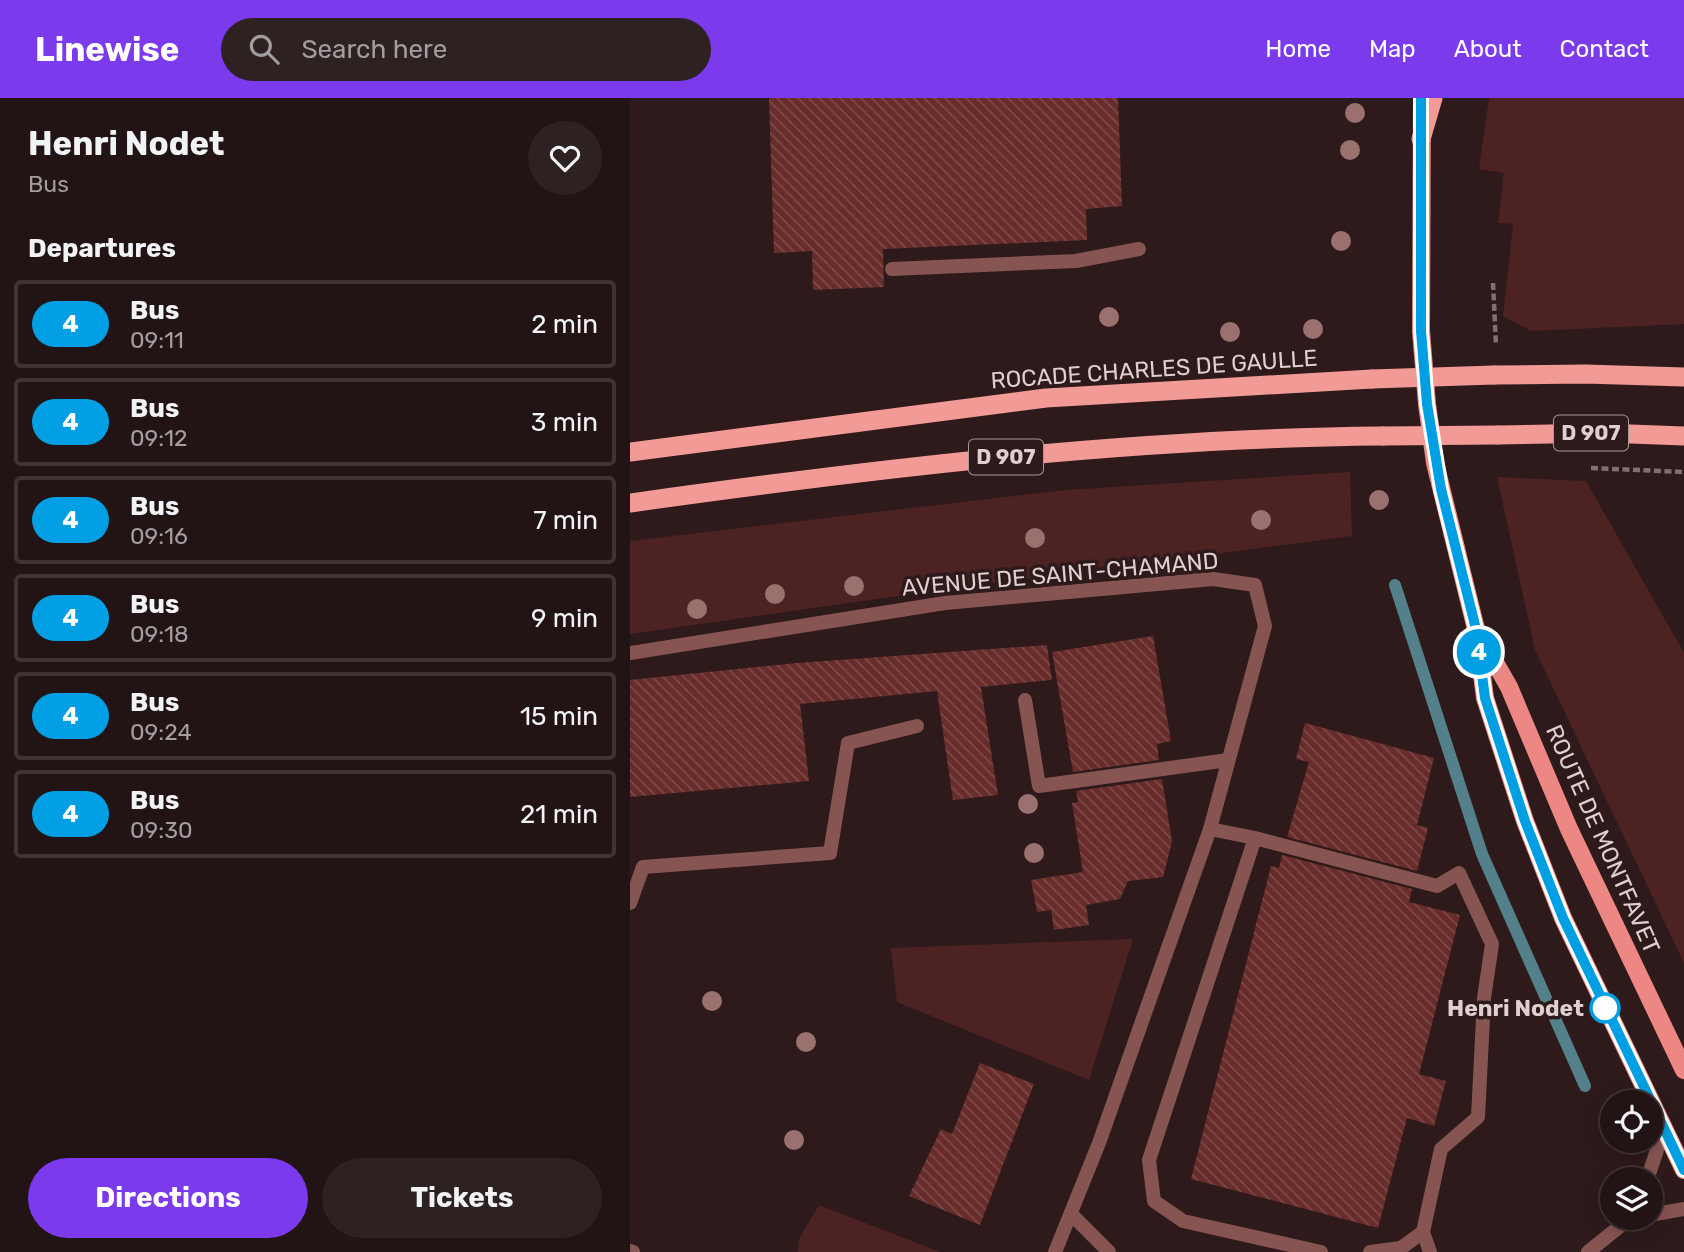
<!DOCTYPE html>
<html lang="en">
<head>
<meta charset="utf-8">
<style>
  :root { --surface:#221414; --page:#2e2122; --text:#f1f3f6; --muted:#a29ea0; --line:#3f3334; --accent:#7c3aed }
  body { margin:0; font-family:Rubik,sans-serif; background:var(--page); color:var(--text); height:100vh; display:flex; flex-direction:column; font-size:26px; white-space:nowrap }
  * { box-sizing:border-box; margin:0 }
  p { font-size:23px; color:var(--muted) }
  .icon { flex:none; width:38px; height:38px; fill:none; stroke:currentColor; stroke-width:2; stroke-linecap:round; stroke-linejoin:round }
  .map { position:relative; flex:1; overflow:hidden }
  .drawer { display:flex; flex-direction:column; background:var(--surface); width:630px }
  .drawer>* { flex:none }
  .badge { padding:0 14px; border-radius:23px; font-size:24px; line-height:46px }
  .buttons { position:absolute; left:970px; top:992px; display:grid; gap:14px }
  .buttons a { display:grid; place-items:center; width:63px; height:63px; border-radius:50%; background:var(--surface); box-shadow:0 4px 18px #0003,0 0 0 2px var(--line); font-size:35px }
  .map>.badge { position:absolute; translate:-50% -50%; box-shadow:0 0 0 4px #fff }
  h2 { padding:0 28px; font-size:26px; line-height:63px }
  .round { display:grid; place-items:center; flex:none; width:74px; height:74px; border-radius:37px; background:var(--page) }
  .headline { display:flex; align-items:center; justify-content:space-between; height:119px; padding:0 28px }
  h1 { font-size:33px; font-weight:700; line-height:52px }
  .action { display:flex; gap:14px; margin-top:auto; padding:14px 28px }
  .action a { flex:1; height:80px; border-radius:42px; background:var(--accent); color:#fff; font-size:28px; font-weight:700; line-height:80px; text-align:center }
  .action a+a { background:var(--page); color:var(--text) }
  ul { padding:0; list-style:none }
  li { display:flex; align-items:center; gap:21px; height:88px; margin:0 14px 10px; padding:0 14px; border:4px solid var(--line); border-radius:7px }
  li div { flex:1 }
  li b { display:block; font-size:26px }
  li em { font-style:normal }
  li .badge { min-width:77px; font-weight:700; text-align:center }
  header { display:flex; align-items:center; gap:42px; box-sizing:border-box; height:98px; padding:0 35px; background:var(--accent); color:#fff }
  header strong { font-size:33px }
  nav { display:flex; gap:38px; margin-inline-start:auto; font-size:24px }
  .search { width:490px; height:63px; background:var(--page); display:flex; align-items:center; gap:18px; box-sizing:border-box; padding:0 24px; border-radius:38px; color:var(--muted); font-size:26px }
  main { display:flex; flex:1; min-height:0 }
  .map>svg:first-child { display:block }
  .green { fill:#4c2322 }
  .lines { fill:none; stroke-linecap:round; stroke-linejoin:round }
  .stream { stroke:#53808a; stroke-width:12 }
  .building { fill:url(#building-back-hatch) }
  .path { stroke:#817070; stroke-width:4.5; stroke-dasharray:7 3.5; stroke-linecap:butt }
  .service { stroke:#865552; stroke-width:14 }
  .minor { stroke:#865552; stroke-width:14 }
  .primary { stroke:#ed8783; stroke-width:18 }
  .trunk { stroke:#f29a96; stroke-width:19 }
  .trunk-bridge { stroke:#f29a96; stroke-width:19 }
  .tree { fill:#9b716f }
  .line-casing { stroke:#fff; stroke-width:16 }
  .line { stroke:#009fe3; stroke-width:10 }
  .stop-dot { fill:#fff; stroke:#009fe3; stroke-width:3.5 }
  .labels { text-anchor:middle; stroke-width:7; stroke-linejoin:round; paint-order:stroke }
  .shield { fill:#2e1a1a; stroke:#a89999; stroke-width:2 }
  .shield-label { font-size:21px; font-weight:bold; fill:#ddd0cf }
  .street-label { font-size:23px; fill:#ddd0cf; stroke:#2e1a1a }
  .stop-label { font-size:23px; font-weight:bold; fill:#ddd0cf; stroke:#2e1a1a; text-anchor:end }
</style>
</head>
<body>
<header>
<strong>Linewise</strong>
<div class="search"><svg class="icon" aria-label="search" viewBox="0 0 24 24"><circle cx="10" cy="10" r="6"/><path d="M15 15l6 6"/></svg>Search here</div>
<nav><a>Home</a><a>Map</a><a>About</a><a>Contact</a></nav>
</header>
<main>
<section class="drawer">
<div class="headline"><div><h1>Henri Nodet</h1><p>Bus</p></div><a class="round"><svg class="icon" aria-label="heart" viewBox="0 0 24 24"><path d="M12 20l-8-8c-3-5 5-10 8-4 3-6 11-1 8 4z"/></svg></a></div>
<h2>Departures</h2>
<ul>
<li><span class="badge" style="background:#009fe3;color:#fff">4</span><div><b>Bus</b><p>09:11</p></div><em>2 min</em></li>
<li><span class="badge" style="background:#009fe3;color:#fff">4</span><div><b>Bus</b><p>09:12</p></div><em>3 min</em></li>
<li><span class="badge" style="background:#009fe3;color:#fff">4</span><div><b>Bus</b><p>09:16</p></div><em>7 min</em></li>
<li><span class="badge" style="background:#009fe3;color:#fff">4</span><div><b>Bus</b><p>09:18</p></div><em>9 min</em></li>
<li><span class="badge" style="background:#009fe3;color:#fff">4</span><div><b>Bus</b><p>09:24</p></div><em>15 min</em></li>
<li><span class="badge" style="background:#009fe3;color:#fff">4</span><div><b>Bus</b><p>09:30</p></div><em>21 min</em></li>
</ul>
<div class="action"><a>Directions</a><a>Tickets</a></div>
</section>
<div class="map">
<svg width="1054" height="1154" viewBox="0 0 1054 1154">
  <defs>
    <pattern id="building-back-hatch" width="6" height="6" patternUnits="userSpaceOnUse" patternTransform="scale(1.75)"><rect width="6" height="6" fill="#682c2b"/><path d="M-1 5l2 2M0 0l6 6M5-1l2 2" fill="none" stroke="#7d4a49"/></pattern>
  </defs>
  <rect width="100%" height="100%" fill="#2e1a1a"/>
  <path class="green" d="M859,0H1054V226L901,233L873,218L883,126L868,125L874,75L849,71Z
    M720,374L722,438L324,490L0,536V443L435,392Z
    M867,379L956,383L1054,555V865L905,552Z
    M503,841L459,982L267,904L261,850Z
    M189,1107L310,1154H168L169,1141Z"/>
  <g class="lines">
    <path class="stream" d="M765,487L852,756L955,988"/>
  </g>
  <path class="building" d="M139,0H488L492,108L456,111L457,142L253,151L254,189L183,192L182,153L144,155Z
    M523,538L541,643L527,646L529,662L443,674L422,554Z
    M417,547L422,582L351,589L368,697L323,702L307,593L170,606L179,683L0,699V582L167,565Z
    M675,625L804,660L787,727L798,730L787,773L657,739L679,664L666,661Z
    M532,681L542,744L533,779L498,783L490,801L456,807L459,827L424,832L421,812L407,814L401,782L453,774L442,705L448,704L446,693Z
    M652,757L782,791L779,804L830,817L789,976L816,983L804,1028L777,1020L748,1130L561,1081L641,768L649,770Z
    M350,965L404,986L350,1127L279,1098L311,1031L322,1036Z"/>
  <g class="lines">
    <path class="path" d="M863,185L866,247
      M961,370L1054,374"/>
    <path class="service" d="M262,171L446,163L509,151
      M395,602L409,688L598,662
      M580,731L625,740L807,788L829,775L862,846L854,900L848,1019L811,1051L793,1134L800,1154
      M625,740L519,1062L524,1103L553,1123L691,1154
      M0,805L13,769L200,755L218,645L287,628
      M0,1153L3,1154
      M740,1154L771,1150L793,1134"/>
    <path class="minor" d="M0,555L315,505L583,481L625,487L635,528L580,731L469,1045L425,1154
      M1017,1082L1034,1031
      M442,1117L479,1154
      M1020,1117L1054,1111
      M958,1154L994,1125L1011,1120"/>
    <path class="primary" d="M792,0L791,233L797,306L805,365L846,531L855,600L895,723L933,820L1054,1072
      M851,540L879,589L939,731L1054,972"/>
    <path class="trunk" d="M791,41L803,0
      M864,277L955,276L1054,279
      M868,337L974,335L1054,338
      M0,354L416,300L742,281
      M0,405C250,370 501,340 753,338"/>
    <path class="trunk-bridge" d="M742,281L864,277
      M753,338L868,337"/>
  </g>
  <g class="tree">
    <circle cx="725" cy="15" r="10"/>
    <circle cx="720" cy="52" r="10"/>
    <circle cx="711" cy="143" r="10"/>
    <circle cx="479" cy="219" r="10"/>
    <circle cx="683" cy="231" r="10"/>
    <circle cx="600" cy="234" r="10"/>
    <circle cx="749" cy="402" r="10"/>
    <circle cx="631" cy="422" r="10"/>
    <circle cx="405" cy="440" r="10"/>
    <circle cx="224" cy="488" r="10"/>
    <circle cx="145" cy="496" r="10"/>
    <circle cx="67" cy="511" r="10"/>
    <circle cx="398" cy="706" r="10"/>
    <circle cx="404" cy="755" r="10"/>
    <circle cx="82" cy="903" r="10"/>
    <circle cx="176" cy="944" r="10"/>
    <circle cx="164" cy="1042" r="10"/>
  </g>
  <g class="lines">
    <defs>
      <path id="line" d="M791,0V233L797,306L811,391L846,531L855,600L895,723L933,820L1054,1072"/>
    </defs>
    <use href="#line" class="line-casing"/>
    <use href="#line" class="line"/>
  </g>
  <circle class="stop-dot" cx="975" cy="910" r="14"/>
  <g class="labels">
    <g class="shield">
      <rect x="924" y="317.5" width="74" height="35" rx="5"/>
      <rect x="339" y="341.5" width="74" height="35" rx="5"/>
    </g>
    <g class="shield-label">
      <text x="961" y="342">D 907</text>
      <text x="376" y="366">D 907</text>
    </g>
    <g class="street-label">
      <text transform="translate(524 271) rotate(-4)" y="8">ROCADE CHARLES DE GAULLE</text>
      <text transform="translate(430 476) rotate(-5)" y="8">AVENUE DE SAINT-CHAMAND</text>
      <text transform="translate(973 741) rotate(66)" y="8">ROUTE DE MONTFAVET</text>
    </g>
    <g class="stop-label">
      <text x="954" y="918">Henri Nodet</text>
    </g>
  </g>
</svg>
<div class="buttons">
<a><svg class="icon" aria-label="locate" viewBox="0 0 24 24"><circle cx="12" cy="12" r="6"/><path d="M12 2v4M12 18v4M2 12h4M18 12h4"/></svg></a>
<a><svg class="icon" aria-label="layers" viewBox="0 0 24 24"><path d="M12 4l9 5-9 5-9-5zM3 14l9 5 9-5"/></svg></a>
</div>
<b class="badge" style="left:849px;top:554px;background:#009fe3;color:#fff">4</b>
</div>
</main>
</body>
</html>
